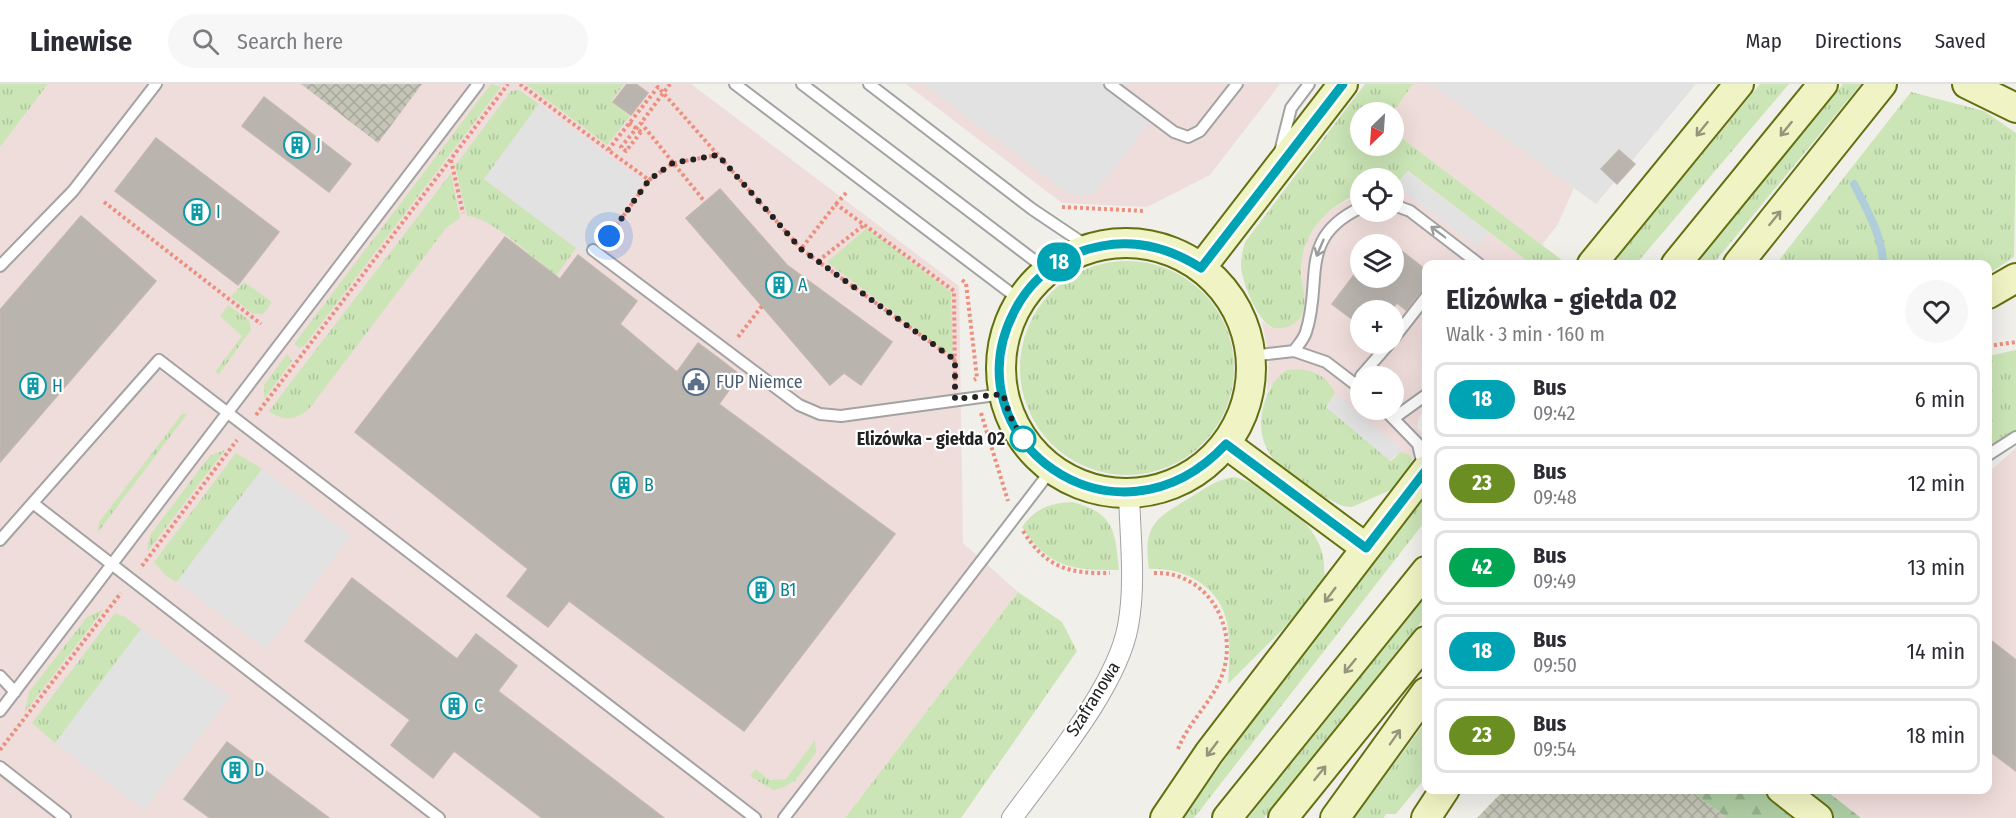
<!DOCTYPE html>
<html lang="en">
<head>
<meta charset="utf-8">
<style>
  :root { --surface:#fff; --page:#f7f7f7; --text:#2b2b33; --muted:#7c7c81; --line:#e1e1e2 }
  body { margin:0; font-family:"Fira Sans Condensed",sans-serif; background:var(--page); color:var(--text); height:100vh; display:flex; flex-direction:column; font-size:22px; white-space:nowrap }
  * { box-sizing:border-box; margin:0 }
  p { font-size:20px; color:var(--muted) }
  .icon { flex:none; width:33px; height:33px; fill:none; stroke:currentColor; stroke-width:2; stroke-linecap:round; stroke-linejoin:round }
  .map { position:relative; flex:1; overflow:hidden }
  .drawer { position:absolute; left:1422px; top:176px; width:570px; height:534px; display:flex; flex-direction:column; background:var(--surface); border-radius:12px; box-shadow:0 6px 24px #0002 }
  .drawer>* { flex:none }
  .badge { padding:0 12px; border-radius:20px; font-size:21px; line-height:39px }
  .needle { width:39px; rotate:205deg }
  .fabs { position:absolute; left:1350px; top:18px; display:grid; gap:12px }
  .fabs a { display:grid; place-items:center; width:54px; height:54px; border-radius:50%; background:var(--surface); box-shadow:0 6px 24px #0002; font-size:30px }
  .you { position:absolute; width:30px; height:30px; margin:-15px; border:4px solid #fff; border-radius:50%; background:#1a73e8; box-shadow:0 0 0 9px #1a73e833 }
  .map>.badge { position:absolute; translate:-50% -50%; box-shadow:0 0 0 3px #fff }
  .round { display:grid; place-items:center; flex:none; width:63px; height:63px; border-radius:32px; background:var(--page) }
  .headline { display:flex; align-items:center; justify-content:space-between; height:102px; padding:0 24px }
  h1 { font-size:28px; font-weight:700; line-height:45px }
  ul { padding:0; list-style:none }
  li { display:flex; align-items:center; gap:18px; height:75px; margin:0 12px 9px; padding:0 12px; border:3px solid var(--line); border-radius:12px }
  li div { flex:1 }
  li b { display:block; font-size:22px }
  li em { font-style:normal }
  li .badge { min-width:66px; font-weight:700; text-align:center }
  header { display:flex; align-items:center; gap:36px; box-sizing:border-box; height:84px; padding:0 30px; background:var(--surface); border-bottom:2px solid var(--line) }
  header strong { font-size:28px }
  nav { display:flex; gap:33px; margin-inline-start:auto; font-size:21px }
  .search { width:420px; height:54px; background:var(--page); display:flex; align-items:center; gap:15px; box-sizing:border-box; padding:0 21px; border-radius:33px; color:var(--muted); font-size:22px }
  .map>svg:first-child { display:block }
  .commercial { fill:#efdddb; fill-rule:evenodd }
  .construction { fill:url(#construction-cross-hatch) }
  .grass { fill:url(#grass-tufts) }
  .forest { fill:url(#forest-firs) }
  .parking { fill:#e2e2e2 }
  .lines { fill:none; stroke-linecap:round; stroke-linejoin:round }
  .stream { stroke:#afceda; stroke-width:8 }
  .building { fill:#bab4af; stroke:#c1b7ad; stroke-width:1.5 }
  .lane-casing { stroke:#a3a3a3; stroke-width:14 }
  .street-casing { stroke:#a3a3a3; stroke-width:22 }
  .secondary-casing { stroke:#627011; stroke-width:32 }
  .path { stroke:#ec8f7f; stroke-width:4; stroke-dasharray:3 3; stroke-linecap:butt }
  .lane { stroke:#fff; stroke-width:10 }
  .street { stroke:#fff; stroke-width:20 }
  .secondary { stroke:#f0f4c4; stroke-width:28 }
  .path-bridge { stroke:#ec8f7f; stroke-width:4; stroke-dasharray:3 3; stroke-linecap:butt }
  .oneway { stroke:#93967b }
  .oneway2 { stroke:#9c9c9c }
  .line-casing { stroke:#fff; stroke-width:14 }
  .line { stroke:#00a3b4; stroke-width:9 }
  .walk { stroke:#222; stroke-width:6; stroke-dasharray:0 10.8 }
  .stop-dot { fill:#fff; stroke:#00a3b4; stroke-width:3 }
  .labels { text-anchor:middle; stroke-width:4.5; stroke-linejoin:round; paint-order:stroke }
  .culture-label { font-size:18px; fill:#0d838f; stroke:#fff; text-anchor:start }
  .service-label { font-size:18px; fill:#4e5e75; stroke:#fff; text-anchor:start }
  .stop-label { font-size:18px; font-weight:bold; fill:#222; stroke:#fff; text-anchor:end }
  .street-label { font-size:18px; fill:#222; stroke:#fff }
</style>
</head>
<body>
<header>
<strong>Linewise</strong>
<div class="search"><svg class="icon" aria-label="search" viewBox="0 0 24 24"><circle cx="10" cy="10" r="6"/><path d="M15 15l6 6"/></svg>Search here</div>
<nav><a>Map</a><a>Directions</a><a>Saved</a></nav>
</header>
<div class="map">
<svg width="2016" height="734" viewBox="0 0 2016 734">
  <defs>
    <pattern id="construction-cross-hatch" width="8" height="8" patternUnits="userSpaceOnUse" patternTransform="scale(1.5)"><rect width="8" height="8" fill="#c4c5b6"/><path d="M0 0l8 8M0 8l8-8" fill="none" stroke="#a8a99c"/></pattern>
    <pattern id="grass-tufts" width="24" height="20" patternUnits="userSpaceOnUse" patternTransform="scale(1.5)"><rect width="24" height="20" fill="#cbe5b6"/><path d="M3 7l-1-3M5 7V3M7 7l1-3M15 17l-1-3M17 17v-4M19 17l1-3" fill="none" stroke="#aec49c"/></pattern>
    <pattern id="forest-firs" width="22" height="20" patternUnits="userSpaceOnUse" patternTransform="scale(1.5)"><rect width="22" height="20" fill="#adcca3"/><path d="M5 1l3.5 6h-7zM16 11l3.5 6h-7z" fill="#95af8c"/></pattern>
  </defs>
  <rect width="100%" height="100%" fill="#f1efea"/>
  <path class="commercial" d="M48,0H691L959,202L963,459L1018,508L845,734H0V63Z
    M906,0H1280L1210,91L1147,123L1062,119Z
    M1413,0H1431L1574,104L1558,140L1542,161L1394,48L1393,28Z
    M1407,87L1531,180H1426V322L1419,333L1417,344L1426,353V364L1410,385L1395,371L1326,323L1335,309L1316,290L1294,285L1270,302L1267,308L1269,274L1262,237L1270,243L1278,244L1303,226L1301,176L1308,155L1319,136L1333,124L1360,110V128H1394V102ZM1360,160H1394V194H1360ZM1360,226H1394V260H1360ZM1360,292H1394V326H1360Z
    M2016,364V734H1861L1824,705H1988V389Z"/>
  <path class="construction" d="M301,0H422L378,59Z
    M1505,705H1688L1727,734H1477Z"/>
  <path class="grass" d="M0,0H48L0,63Z
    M491,0L501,3L304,262L299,264L294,260Z
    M526,0H624L611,17L630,32L607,61Z
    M1365,0H1413L1393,28H1360V62H1394V48L1567,180H1531L1408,87L1396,102H1394V94H1360V110C1326,121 1300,152 1301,190C1302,201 1307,216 1303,227C1300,239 1286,246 1274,244C1259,241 1241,196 1241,181C1241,173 1243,166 1245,158Z
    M1760,0H1789L1636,180H1612Z
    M1843,0H1861L1713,180H1695Z
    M519,6L539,20L484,95L576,164L556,192C535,176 492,133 467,132L455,82L511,7Z
    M1911,8L1984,27L2016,49L2014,173L1988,190V180H1776Z
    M451,89L460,134L446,144L309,325C296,336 283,338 269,327Z
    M867,144L951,208L953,273L827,178Z
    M1020 284a107 107 0 1 1 214 0a107 107 0 1 1-214 0Z
    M244,198L272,218L263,230H253L231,213Z
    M228,221L249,236L251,246L219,290L215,288L242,252L220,232Z
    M2016,266V353L1988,371V272Z
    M287,270L292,277L264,315V301Z
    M1287,286C1306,283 1327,290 1335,309L1326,323L1391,377L1401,368L1411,372L1412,381L1395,404L1352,423L1343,422C1303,403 1250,377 1263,324C1268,306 1272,297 1287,286Z
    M188,329L98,448L99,438L182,330Z
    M225,366L147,468L150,451L205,378L211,371Z
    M236,369L262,385L177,498L166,492L154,478Z
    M1234,393C1263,399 1307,432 1319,460C1324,471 1325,484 1324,497L1282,546L1228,600C1229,580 1231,559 1227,539C1220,502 1183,483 1149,485C1142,437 1159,433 1196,410C1209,402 1218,395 1234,393Z
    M1426,410V436L1194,734H1183L1243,650Z
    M1072,418C1115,429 1115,447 1119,486C1072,486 1050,485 1022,443C1035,424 1051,419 1072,418Z
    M1018,508L1062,538L1077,567L961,734H845Z
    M1426,512V532L1264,734H1248Z
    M104,525L25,628L29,608L87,533Z
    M115,529L125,533L141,545L55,659L32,639Z
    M1426,637V693L1396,730H1386L1384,734H1354Z
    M815,656L816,668L795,697L782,704L773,706L750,692L755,685L770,696L786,695Z"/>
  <path class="forest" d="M1688,705H1824L1861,734H1727Z"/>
  <path class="parking" d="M923,0H1110L1154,33L1094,110L1070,111Z
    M1431,0H1696L1596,120Z
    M539,20L643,98L588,173L484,95Z
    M1407,87L1488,148L1477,163L1396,102Z
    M1337,310L1401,365L1390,377L1326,323Z
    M262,385L351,451L266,565L177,498Z
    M141,545L230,613L144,726L55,659Z"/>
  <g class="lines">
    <path class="stream" d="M1854,100C1866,124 1883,153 1883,180"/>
  </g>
  <path class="building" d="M627,0H636L648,9L631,31L613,18Z
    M264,13L351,80L329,108L242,42Z
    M156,54L279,148L238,201L115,107Z
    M1619,66L1635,80L1617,100L1601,85Z
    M720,105L787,181L892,258L861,301L844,289L830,301L686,134Z
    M81,132L156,197L0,378V226Z
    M505,153L560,195L578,171L637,217L620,240L677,288L698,259L721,276L740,291L719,320L895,450L744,647L569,517L548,543L507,512L528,485L355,348Z
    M1394,161L1426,186V206L1420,208L1406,226L1397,219L1391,226H1360V241L1332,220L1360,183V194H1394Z
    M352,494L457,575L476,550L497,566L517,582L498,607L664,734H542L454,667L433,694L411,677L391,661L410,636L305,557Z
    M1988,554L2016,576V687L1988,666Z
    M227,658L329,734H210L184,715Z"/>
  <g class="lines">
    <defs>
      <path id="lane" d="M735,0L1020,216
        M802,0L1047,186
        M869,0L1032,125L1090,164
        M1110,0L1174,48L1188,53L1200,47L1237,0
        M1280,68L1291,24L1309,0
        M1394,121L1410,127L1479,180
        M593,166L799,321L820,330L841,332L1003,310
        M0,182L73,107L156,0
        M1394,254L1426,213
        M1294,267C1298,261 1304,255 1306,248C1323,197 1297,154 1360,124
        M1251,272L1294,267L1326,278L1360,304
        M1361,292L1389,260
        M1385,326L1418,360L1424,386
        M1394,334L1426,311
        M1988,371L2016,353
        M34,420L439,734
        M0,456L159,276L755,734
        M0,592L15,608
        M0,627L478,0
        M0,683L65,734
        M784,734L1052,385"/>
      <path id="street" d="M1012,734C1049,683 1117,603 1128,542C1136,500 1130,452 1129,409"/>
      <path id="secondary" d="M1967,0L2016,24
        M1001 284a125 125 0 1 1 250 0a125 125 0 1 1-250 0Z
        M1592,180L1739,0
        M1676,180L1823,0
        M1738,180L1882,0
        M1201,184L1343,0
        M1988,210L2016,194
        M1226,360L1366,464
        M1781,705L1818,734
        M1165,734L1209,669L1426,386
        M1227,734L1426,487
        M1283,734L1426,557
        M1335,734L1426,608
        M1426,734L1445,705"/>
    </defs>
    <use href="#lane" class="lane-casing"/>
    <use href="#street" class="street-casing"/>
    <use href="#secondary" class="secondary-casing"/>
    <path class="path" d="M520,0L608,66
      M629,39L641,48
      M718,71L673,79L649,96L608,66L658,3L801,165
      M451,76L463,129
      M104,118L261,240
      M836,120L847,108
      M1062,123L1145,127
      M610,157L609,152L649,96
      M818,177L864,141
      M962,196L966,199L977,294L974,296
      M738,253L762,222
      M1988,262L2016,258
      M955,276L801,165L836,120L954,207L955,301
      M981,329L1008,417
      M256,331L508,0
      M1023,447C1046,484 1070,490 1110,489
      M142,482L237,356
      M1154,489C1208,487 1241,545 1221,594C1211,619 1188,639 1178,665
      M0,666L121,509"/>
    <use href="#lane" class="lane"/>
    <use href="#street" class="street"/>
    <use href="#secondary" class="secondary"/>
    <path class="path-bridge" d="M670,0L641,39L705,118
      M641,48L626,67L621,63L641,39"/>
  </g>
  <defs><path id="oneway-shaft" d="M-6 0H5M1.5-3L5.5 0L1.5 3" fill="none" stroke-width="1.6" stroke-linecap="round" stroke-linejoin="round" transform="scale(1.5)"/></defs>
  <g class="oneway">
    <use href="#oneway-shaft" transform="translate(1702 45) rotate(129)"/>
    <use href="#oneway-shaft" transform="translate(1786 45) rotate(129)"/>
    <use href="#oneway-shaft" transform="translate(1775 134) rotate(-51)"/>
    <use href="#oneway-shaft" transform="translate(1330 511) rotate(127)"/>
    <use href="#oneway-shaft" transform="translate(1350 582) rotate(129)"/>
    <use href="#oneway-shaft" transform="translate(1395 653) rotate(-55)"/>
    <use href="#oneway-shaft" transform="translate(1212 665) rotate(127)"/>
    <use href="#oneway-shaft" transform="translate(1320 689) rotate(-51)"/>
  </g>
  <g class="oneway2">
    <use href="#oneway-shaft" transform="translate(1438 148) rotate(-143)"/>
    <use href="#oneway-shaft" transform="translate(1320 164) rotate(113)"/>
  </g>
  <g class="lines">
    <defs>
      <path id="line" d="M1343,0L1201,184C1162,159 1121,152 1077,169C1050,180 1028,201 1015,226C947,354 1115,479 1226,360L1366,464L1426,386"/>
    </defs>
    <use href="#line" class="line-casing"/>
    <use href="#line" class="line"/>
    <path class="walk" d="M609,152L649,96L673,79L718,71L801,165L955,276V315L1003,310L1010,332L1023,355"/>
  </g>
  <defs>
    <symbol id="building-ring" viewBox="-11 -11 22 22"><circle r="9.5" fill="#fff" stroke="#0f9aa8" stroke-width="1.5"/><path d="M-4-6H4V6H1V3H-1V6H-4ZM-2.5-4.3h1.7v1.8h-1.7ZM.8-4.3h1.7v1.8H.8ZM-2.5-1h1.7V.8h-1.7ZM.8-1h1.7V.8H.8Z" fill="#0f9aa8"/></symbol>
    <symbol id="civic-ring" viewBox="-11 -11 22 22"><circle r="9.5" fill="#fff" stroke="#5c6f8a" stroke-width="1.5"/><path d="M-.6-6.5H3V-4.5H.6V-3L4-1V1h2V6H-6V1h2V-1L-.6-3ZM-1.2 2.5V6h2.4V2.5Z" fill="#5c6f8a"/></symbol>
  </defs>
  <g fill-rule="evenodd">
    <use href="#building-ring" x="282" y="46" width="30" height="30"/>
    <use href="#building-ring" x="182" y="113" width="30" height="30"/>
    <use href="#building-ring" x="764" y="186" width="30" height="30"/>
    <use href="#civic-ring" x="681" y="283" width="30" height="30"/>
    <use href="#building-ring" x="18" y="287" width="30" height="30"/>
    <use href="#building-ring" x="609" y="386" width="30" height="30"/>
    <use href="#building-ring" x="746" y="491" width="30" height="30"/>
    <use href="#building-ring" x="439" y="607" width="30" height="30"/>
    <use href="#building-ring" x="220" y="671" width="30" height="30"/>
  </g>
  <circle class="stop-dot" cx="1023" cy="355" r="12"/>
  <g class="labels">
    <g class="culture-label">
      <text x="316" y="67">J</text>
      <text x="216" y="134">I</text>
      <text x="798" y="207">A</text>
      <text x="52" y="308">H</text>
      <text x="644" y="407">B</text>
      <text x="780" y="512">B1</text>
      <text x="474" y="628">C</text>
      <text x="254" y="692">D</text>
    </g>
    <g class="service-label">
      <text x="716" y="304">FUP Niemce</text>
    </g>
    <g class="stop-label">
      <text x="1005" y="361">Elizówka - giełda 02</text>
    </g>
    <g class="street-label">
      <text transform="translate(1093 615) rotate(-58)" y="6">Szafranowa</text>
    </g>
  </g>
</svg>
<div class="fabs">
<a><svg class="needle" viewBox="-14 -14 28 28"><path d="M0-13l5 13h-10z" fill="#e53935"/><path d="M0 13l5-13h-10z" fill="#7c7c81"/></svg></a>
<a><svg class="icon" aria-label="locate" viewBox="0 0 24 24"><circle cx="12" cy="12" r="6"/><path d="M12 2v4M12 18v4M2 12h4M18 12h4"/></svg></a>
<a><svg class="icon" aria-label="layers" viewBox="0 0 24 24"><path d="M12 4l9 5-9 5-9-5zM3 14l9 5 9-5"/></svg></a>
<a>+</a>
<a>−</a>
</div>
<div class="you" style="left:609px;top:152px"></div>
<b class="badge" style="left:1059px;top:178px;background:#00a3b4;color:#fff">18</b>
<section class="drawer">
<div class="headline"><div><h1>Elizówka - giełda 02</h1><p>Walk · 3 min · 160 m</p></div><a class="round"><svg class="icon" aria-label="heart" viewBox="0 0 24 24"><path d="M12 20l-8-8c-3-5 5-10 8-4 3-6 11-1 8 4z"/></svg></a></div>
<ul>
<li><span class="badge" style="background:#00a3b4;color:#fff">18</span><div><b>Bus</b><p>09:42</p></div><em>6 min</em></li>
<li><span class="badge" style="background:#6b8e23;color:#fff">23</span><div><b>Bus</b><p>09:48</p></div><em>12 min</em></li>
<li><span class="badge" style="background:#00a651;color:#fff">42</span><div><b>Bus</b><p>09:49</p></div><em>13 min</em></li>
<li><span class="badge" style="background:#00a3b4;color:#fff">18</span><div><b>Bus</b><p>09:50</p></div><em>14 min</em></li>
<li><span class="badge" style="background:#6b8e23;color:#fff">23</span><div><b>Bus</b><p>09:54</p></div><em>18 min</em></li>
</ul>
</section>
</div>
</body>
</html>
